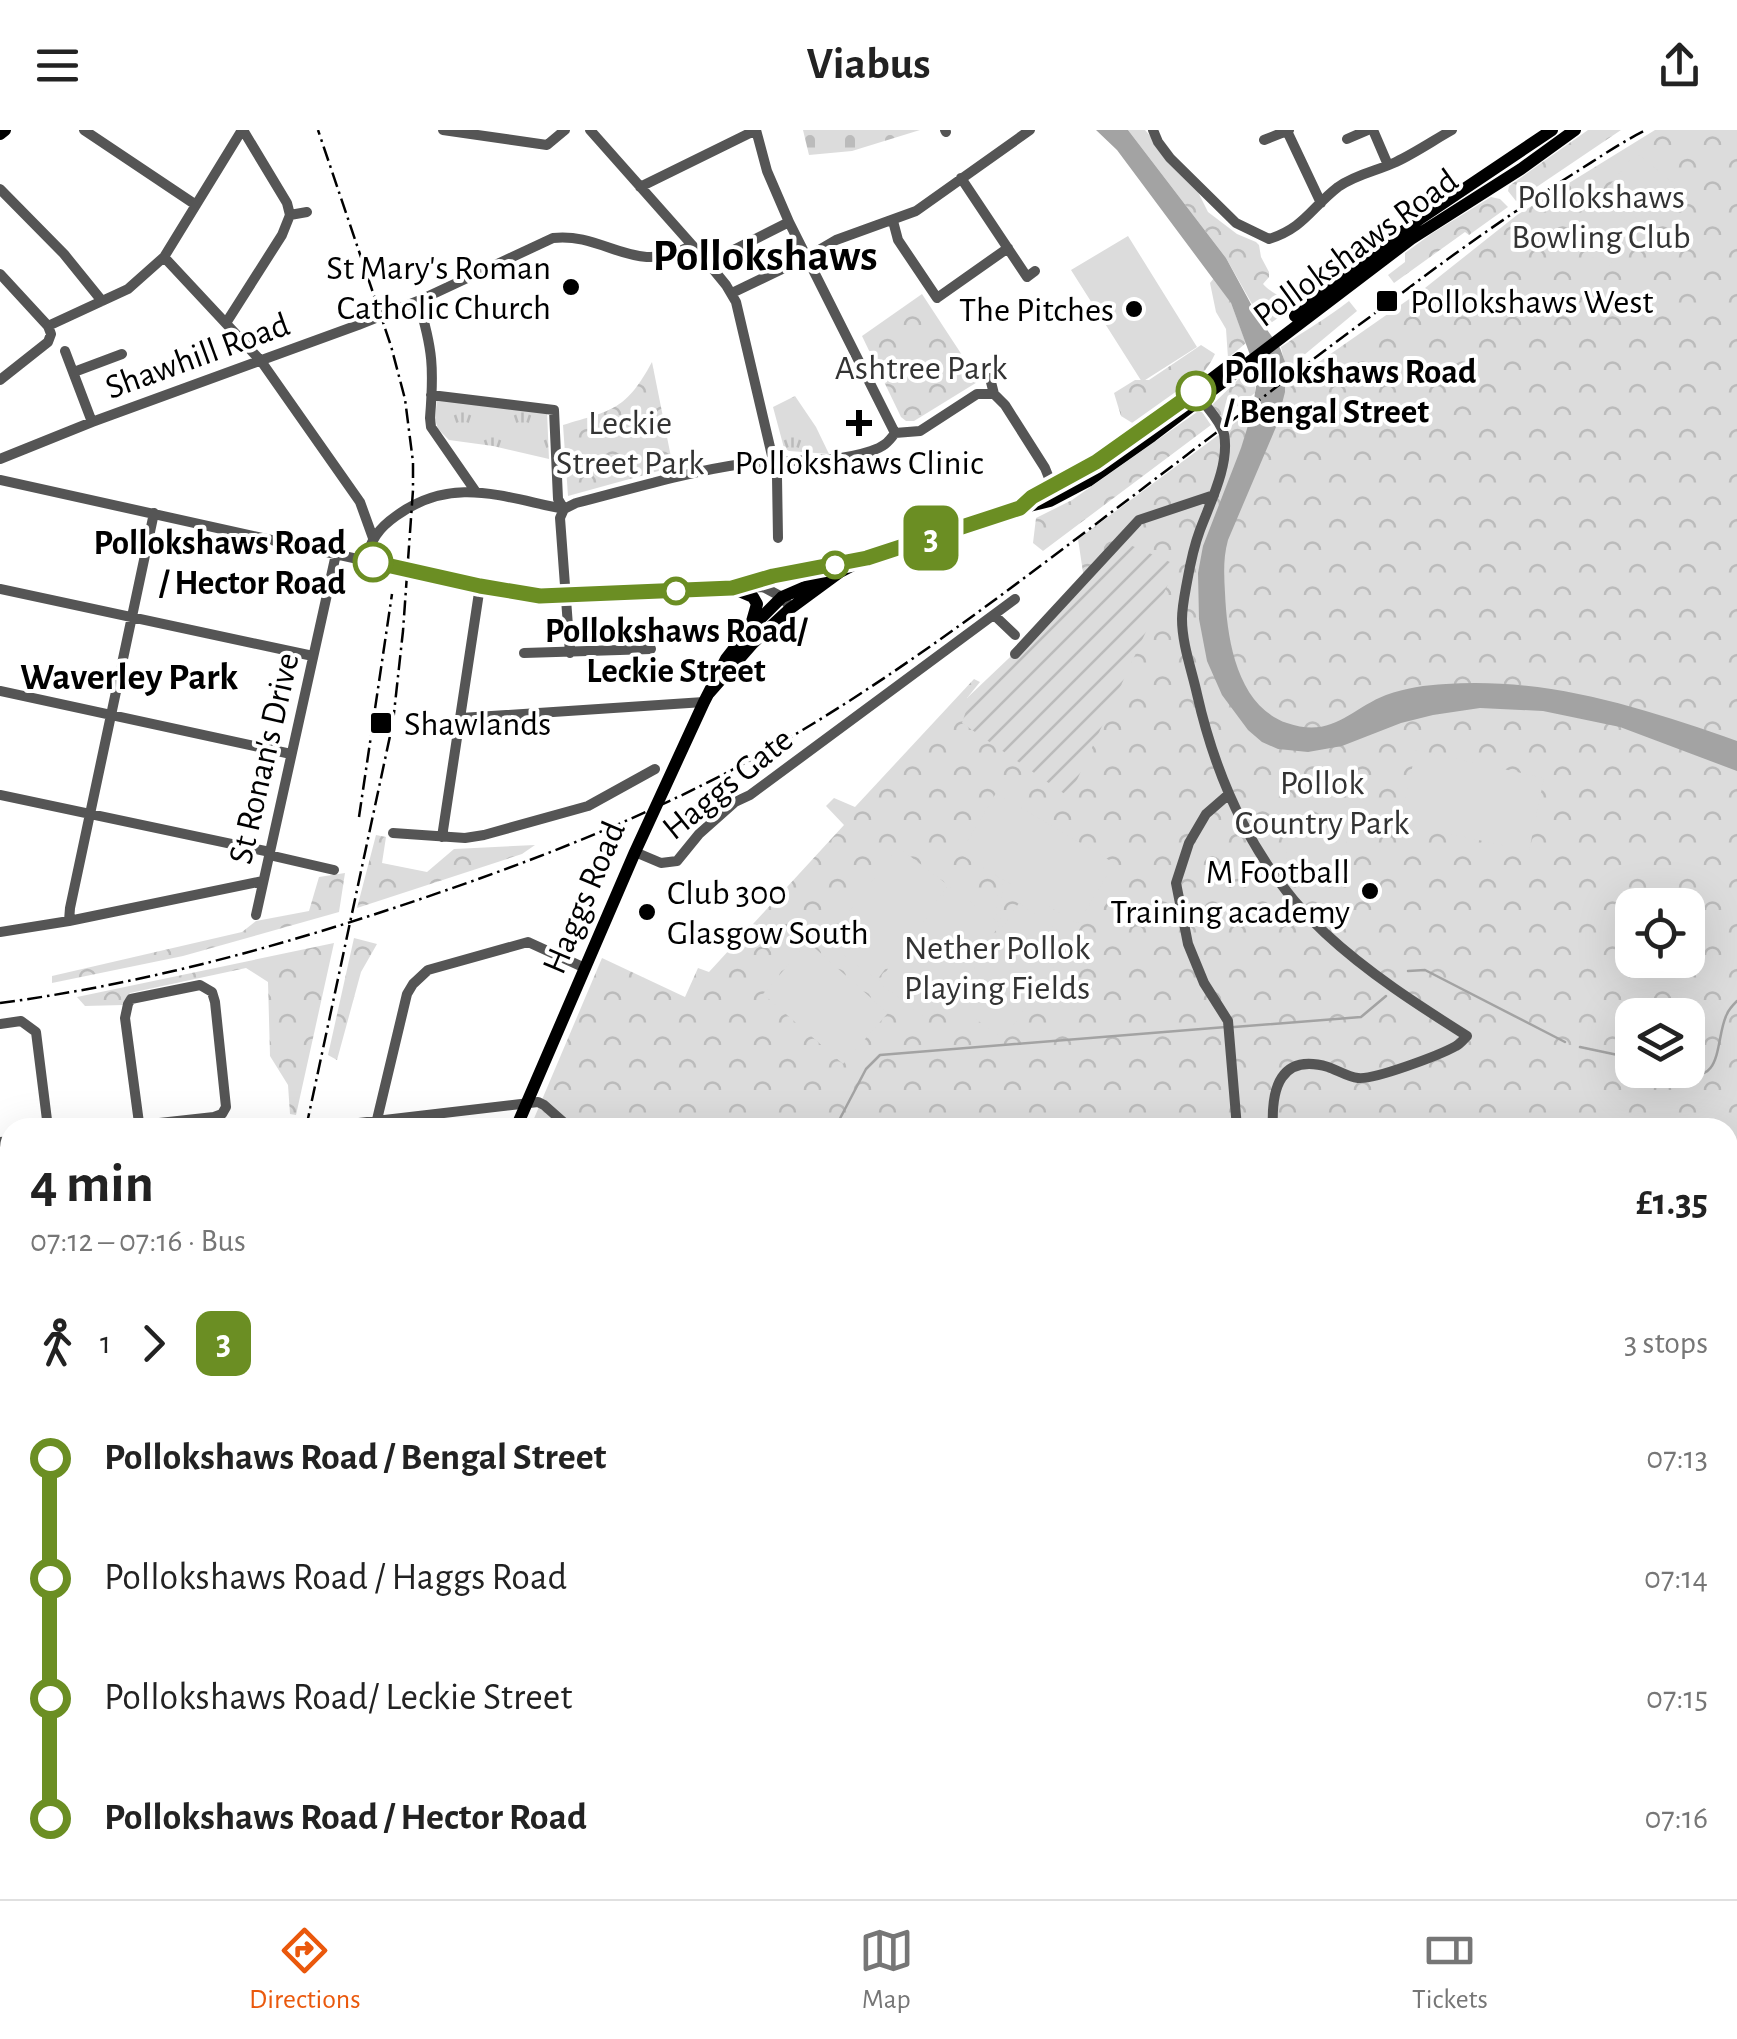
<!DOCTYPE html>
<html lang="en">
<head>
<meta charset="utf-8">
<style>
  :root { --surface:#fff; --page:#f6f6f6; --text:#222; --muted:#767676; --line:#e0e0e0; --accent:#ea580c }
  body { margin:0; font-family:"Alegreya Sans",sans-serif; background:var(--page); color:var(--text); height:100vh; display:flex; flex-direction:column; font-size:38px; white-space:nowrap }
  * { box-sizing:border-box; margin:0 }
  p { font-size:32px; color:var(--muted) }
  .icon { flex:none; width:55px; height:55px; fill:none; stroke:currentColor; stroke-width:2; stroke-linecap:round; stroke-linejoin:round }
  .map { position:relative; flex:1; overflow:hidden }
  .panel { position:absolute; left:0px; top:988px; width:1738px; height:782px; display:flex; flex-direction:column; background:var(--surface); border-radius:30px 30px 0 0; box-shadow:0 10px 40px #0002 }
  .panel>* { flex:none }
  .badge { padding:0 20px; border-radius:15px; font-size:35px; line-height:65px }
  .controls { position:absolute; left:1615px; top:758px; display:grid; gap:20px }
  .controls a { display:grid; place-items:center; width:90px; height:90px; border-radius:20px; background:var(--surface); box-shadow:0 10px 40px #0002; font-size:50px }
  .map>.badge { position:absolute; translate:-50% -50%; box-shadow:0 0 0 5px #fff }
  .legs { display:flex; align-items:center; gap:15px; height:110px; padding:0 30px; font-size:32px }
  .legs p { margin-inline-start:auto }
  .headline { display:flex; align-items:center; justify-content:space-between; height:170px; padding:0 30px }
  h1 { font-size:55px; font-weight:700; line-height:75px }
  ul { padding:0 30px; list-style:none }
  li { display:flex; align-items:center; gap:35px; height:120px; font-size:38px }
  li i { display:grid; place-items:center; width:15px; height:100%; margin:0 12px; background:currentColor }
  li i::after { content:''; width:25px; height:25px; margin:-12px; border:8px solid; border-radius:50%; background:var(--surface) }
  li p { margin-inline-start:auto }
  li:first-child i { background:linear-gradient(#0000 50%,currentColor 0) }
  li:last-child i { background:linear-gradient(currentColor 50%,#0000 0) }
  header { display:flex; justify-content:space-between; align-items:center; height:130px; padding:0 30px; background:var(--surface); font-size:45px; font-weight:700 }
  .dock { display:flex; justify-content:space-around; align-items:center; height:140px; border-top:2px solid var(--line); background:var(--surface); font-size:28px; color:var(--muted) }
  .dock a { display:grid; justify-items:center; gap:5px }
  .dock .current { color:var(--accent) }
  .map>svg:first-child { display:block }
  .grass { fill:url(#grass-tufts) }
  .forest { fill:url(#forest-crowns); fill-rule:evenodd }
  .cemetery { fill:url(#cemetery-stones) }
  .garden { fill:url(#garden-furrows) }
  .pitch { fill:#dcdcdc }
  .water { fill:#a3a3a3 }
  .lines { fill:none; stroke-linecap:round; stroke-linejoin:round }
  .stream { stroke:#a3a3a3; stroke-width:2.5 }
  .minor { stroke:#555; stroke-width:10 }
  .major { stroke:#000; stroke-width:12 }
  .rail { stroke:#000; stroke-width:2.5; stroke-dasharray:15 5 2.5 5; stroke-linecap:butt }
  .line-1-casing { stroke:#fff; stroke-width:22 }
  .line-1 { stroke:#6b8e23; stroke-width:15 }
  .poi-dot { fill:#000; stroke:#fff; stroke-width:4 }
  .stop-1-dot { fill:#fff; stroke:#6b8e23; stroke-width:5 }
  .labels { text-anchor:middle; stroke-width:8; stroke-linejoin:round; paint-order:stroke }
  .park-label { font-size:35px; fill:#333; stroke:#fff }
  .street-label { font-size:35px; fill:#000; stroke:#fff }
  .poi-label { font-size:35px; fill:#000; stroke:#fff; text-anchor:end }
  .stop-label { font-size:35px; font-weight:bold; fill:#000; stroke:#fff; text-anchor:start }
  .neighbourhood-label { font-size:38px; font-weight:bold; fill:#000; stroke:#fff }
  .district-label { font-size:45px; font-weight:bold; fill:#000; stroke:#fff }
</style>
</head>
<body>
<header><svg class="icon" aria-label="menu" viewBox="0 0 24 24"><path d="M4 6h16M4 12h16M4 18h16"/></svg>Viabus<svg class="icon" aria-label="share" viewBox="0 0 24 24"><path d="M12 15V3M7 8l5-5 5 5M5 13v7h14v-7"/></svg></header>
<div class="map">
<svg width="1737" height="1769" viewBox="0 0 1737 1769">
  <defs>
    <pattern id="grass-tufts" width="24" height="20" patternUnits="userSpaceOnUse" patternTransform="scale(2.5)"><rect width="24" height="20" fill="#dcdcdc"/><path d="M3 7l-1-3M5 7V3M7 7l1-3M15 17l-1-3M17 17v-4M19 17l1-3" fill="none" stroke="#bbb"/></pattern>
    <pattern id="forest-crowns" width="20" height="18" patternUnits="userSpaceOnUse" patternTransform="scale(2.5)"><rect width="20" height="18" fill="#dcdcdc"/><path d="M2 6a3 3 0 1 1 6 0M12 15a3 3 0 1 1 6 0" fill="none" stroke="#bbb"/></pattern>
    <pattern id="cemetery-stones" width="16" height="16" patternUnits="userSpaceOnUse" patternTransform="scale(2.5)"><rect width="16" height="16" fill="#dcdcdc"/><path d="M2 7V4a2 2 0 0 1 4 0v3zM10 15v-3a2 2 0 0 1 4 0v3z" fill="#bbb"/></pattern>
    <pattern id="garden-furrows" width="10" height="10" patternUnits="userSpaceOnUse" patternTransform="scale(2.5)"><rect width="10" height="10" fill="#dcdcdc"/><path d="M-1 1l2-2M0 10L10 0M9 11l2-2" fill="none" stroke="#bbb"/></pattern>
  </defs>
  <rect width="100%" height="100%" fill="#fff"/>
  <path class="grass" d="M795,266L816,297L829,324L789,321L784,318L773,277Z
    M437,270L547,282L549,329L493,316L449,310L438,299L435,289Z"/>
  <path class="forest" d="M1128,0H1145L1196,58L1208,82L1237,104L1256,112L1259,115L1261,127L1269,142V147L1263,154C1272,164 1284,166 1291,179L1265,197L1226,128Z
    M1588,0H1621L1516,71L1508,61L1509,56Z
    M1655,0H1737V1769H644L641,1760H1728V998H530L602,828L685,867L698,838L709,842L844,695L826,676L834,668L855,677L974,549L980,552L967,568L1029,509L1084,449L1078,409L1286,255L1425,158L1517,85ZM1632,775H1688V830H1632ZM1632,885H1688V940H1632Z
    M1491,67L1500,69L1508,77L1469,105L1465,102L1394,153L1388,145L1405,132V123L1431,104Z
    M1214,148L1231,173L1246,213L1228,228L1226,199L1216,182L1210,153Z
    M922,164L979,251L914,291H906L901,287L862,206Z
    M1349,171L1357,181L1286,240L1281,217C1304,201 1326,189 1349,171Z
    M1201,215L1215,224C1200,257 1164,274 1134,294L1121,286L1114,263L1135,250H1149Z
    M652,232L673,337L568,366L563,295C613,280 626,280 652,232Z
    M1253,235L1256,246L1255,263L1219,290L1212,275Z
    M1197,282H1202L1211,295L1043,421L1033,413L1036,388L1072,370Z
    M376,705L386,707L382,733L427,742L454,719L535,715L522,724L357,778Z
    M345,743L339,782L183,826L52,853V846L242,802L256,791L309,781L319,747Z
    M354,808L377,814L361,842L337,930L328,925Z
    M334,813L296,985L290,984L288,955L270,926L268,852L246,838L130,863L123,875L85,876L77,867Z"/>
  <path class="cemetery" d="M803,0H920L852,21L809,25Z"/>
  <path class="garden" d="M1123,412L1177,435L1069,667L962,593L966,581Z"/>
  <path class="pitch" d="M1636,23L1675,54L1643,94L1604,62Z
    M1598,68L1638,100L1607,139L1569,108Z
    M1128,106L1197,217L1142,252L1071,140Z
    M1416,620L1544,648L1529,721L1400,693Z
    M996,663L1114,733L1078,794L960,724Z
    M1288,695L1347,698L1345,742L1286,738Z
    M898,717L948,755L877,850L826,812Z
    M998,752H1003L1000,791L997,792L1000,795L928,890L878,852L950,757L996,791Z
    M1019,773L1072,810L1004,909L951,872Z
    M808,812L888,883L843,934L763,864Z"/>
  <path class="water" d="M1096,0H1128L1226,128L1258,187L1280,218L1285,232V262L1276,297L1228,410C1223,428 1224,445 1225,463C1227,509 1237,576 1287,593C1332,609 1350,579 1386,565C1406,558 1425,555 1446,554C1548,547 1643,578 1737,611V641L1620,597L1543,581L1480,578L1433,585L1401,593L1342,616L1308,622L1278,619L1262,612L1248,600L1222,565L1207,531L1199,489L1198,443L1203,416L1241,318L1251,286L1256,257L1254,236L1231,173L1117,20Z"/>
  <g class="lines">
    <path class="stream" d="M1408,841L1425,840L1565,912
      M1234,897L1361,887L1386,866
      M1580,917L1632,928
      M1681,940C1724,960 1715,906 1727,884C1729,879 1733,875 1737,871
      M835,998L866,939L880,925L1226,897
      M1175,1760L1183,1769"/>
    <path class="minor" d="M84,0L196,75
      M443,0L547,15L565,0
      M590,0L708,133L726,155L736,172L777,347L778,408
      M756,0L767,41L789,92L895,303
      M945,0L946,2
      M1153,0L1158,12L1170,28L1236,93L1269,109C1304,98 1311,78 1338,57C1356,44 1377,41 1396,32C1415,23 1434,10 1452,0
      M1373,0L1388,35
      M1287,1L1321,73
      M1347,9L1368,0
      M1264,10L1289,0
      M961,48L1027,147L1035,141
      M640,57L756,0
      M0,59L64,124L102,171
      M290,85L307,82
      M893,91L898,110L937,168L1008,118
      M164,127L261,231L360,372L373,408
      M708,133L789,92
      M0,144L48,196L51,204L48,212L0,250
      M732,163L807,127L836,110L916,81L1030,0
      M418,171C433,219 434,239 430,288L431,297L476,362
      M226,193L282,105L290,85L287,73L243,0
      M48,196L128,159L164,127L242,0
      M65,221L92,292
      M74,242L122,224
      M990,248L994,264L1005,275L1045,338L1053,358
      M431,265L554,280L558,369L564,379L560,388L570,523
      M1199,266C1207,278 1220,290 1224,304C1230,334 1210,373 1200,400C1194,416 1190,435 1187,452C1185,463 1182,477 1182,489C1182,514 1192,541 1197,564C1217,653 1257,740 1325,803C1368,843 1418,875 1467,906C1463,910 1460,914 1456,916C1440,925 1374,950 1358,948C1348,947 1337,940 1328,937C1280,923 1271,959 1273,998
      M895,303L920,301L977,264H994
      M0,329L92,292L358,195L418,171L553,108C606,102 634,148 692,115
      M0,350L480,456L540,466L564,467L763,457L782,467L791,478
      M366,431C370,410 379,398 396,386C452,345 502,367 564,379L576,373C631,359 686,342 742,334C785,328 829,335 871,321C883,317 888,313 895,303
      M747,454L853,431
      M0,459L313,526
      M994,485L1015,505
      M524,523L651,519
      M1015,524L1139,390L1214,365
      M0,561L291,624
      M461,588L704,572
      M1229,664L1206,684L1189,713L1176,753L1188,814L1204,853L1228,891L1237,998
      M0,665L270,722
      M393,703L465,708L484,705L588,676L655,639
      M442,707L480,456
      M635,722L661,733L677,731L699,704L735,672L750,665L1015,469
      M269,725L334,740
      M256,785L336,424
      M69,791L70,778L154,383
      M0,802L69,791L263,751
      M0,894L21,891L36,902L48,998
      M114,998L214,987L222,984L226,977L215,872L212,862L200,855L131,869L128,874L125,888L139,993
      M316,998L538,972L544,975L570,998
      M375,998L407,864L413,854L428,840L528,812L585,838
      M0,1012L10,1011
      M0,1035L10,1034
      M0,1070L10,1051
      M0,1110L10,1115
      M0,1374L10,1376
      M0,1494L10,1489
      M0,1603L10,1600
      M33,1760L41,1769
      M249,1760L258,1769
      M416,1760L425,1769
      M502,1760L508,1769
      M597,1760L601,1769
      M0,1768L10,1759
      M281,1769L288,1760"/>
    <path class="major" d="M0,4L5,0
      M1295,186L1353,139L1421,88L1552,0
      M1021,378C1042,359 1071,349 1094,333C1144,300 1192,264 1239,228
      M732,458L753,467L757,474L751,495
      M709,563L753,513L791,478L840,442L867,428L1021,378L1050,371L1088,351L1152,306L1411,109L1521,39L1575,0
      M516,998L635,722L704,572L726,529L747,502L782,467L819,451
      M0,1239L10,1244
      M629,1760L632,1769"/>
    <path class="rail" d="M359,687L392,464
      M0,873C151,853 297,812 441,762C549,725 654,683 754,628C868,565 973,487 1076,409C1182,329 1287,248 1394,169C1452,125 1511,83 1573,44C1597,29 1620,13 1646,0
      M306,998L393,592L403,501L413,360V332L405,269L391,216L318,0
      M0,1520L10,1514"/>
  </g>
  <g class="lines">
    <defs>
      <path id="line-1" d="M373,432L480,456L540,466L732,458L773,446L867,428L1020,378L1032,367L1096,332L1196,261"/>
    </defs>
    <use href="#line-1" class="line-1-casing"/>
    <use href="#line-1" class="line-1"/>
  </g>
  <g class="poi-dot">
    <circle cx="571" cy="157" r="10"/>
    <rect x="1375" y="159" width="24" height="24" rx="5"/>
    <circle cx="1134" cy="179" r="10"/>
    <path d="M854 278h10v10h10v10h-10v10h-10v-10h-10v-10h10z"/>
    <rect x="369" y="581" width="24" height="24" rx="5"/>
    <circle cx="1370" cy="761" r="10"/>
    <circle cx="647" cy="782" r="10"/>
  </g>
  <g class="stop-1-dot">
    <circle cx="1196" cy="261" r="18"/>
    <circle cx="373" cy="432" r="18"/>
    <circle cx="835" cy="435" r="12"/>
    <circle cx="676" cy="461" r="12"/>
  </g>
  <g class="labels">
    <g class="park-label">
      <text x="1601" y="78">Pollokshaws<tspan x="1601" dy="40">Bowling Club</tspan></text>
      <text x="921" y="249">Ashtree Park</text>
      <text x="630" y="304">Leckie<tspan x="630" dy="40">Street Park</tspan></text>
      <text x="1322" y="664">Pollok<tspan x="1322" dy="40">Country Park</tspan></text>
      <text x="997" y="829">Nether Pollok<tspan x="997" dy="40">Playing Fields</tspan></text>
    </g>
    <g class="street-label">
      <text transform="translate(1355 117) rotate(-36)" y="12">Pollokshaws Road</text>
      <text transform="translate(197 225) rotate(-20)" y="12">Shawhill Road</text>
      <text transform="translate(263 628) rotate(-77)" y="12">St Ronan's Drive</text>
      <text transform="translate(727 653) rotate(-39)" y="12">Haggs Gate</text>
      <text transform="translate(583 767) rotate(-67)" y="12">Haggs Road</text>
    </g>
    <g class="poi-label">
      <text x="551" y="149">St Mary's Roman<tspan x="551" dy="40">Catholic Church</tspan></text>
      <text x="1410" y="183" text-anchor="start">Pollokshaws West</text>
      <text x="1114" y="191">The Pitches</text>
      <text x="859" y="344" text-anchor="middle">Pollokshaws Clinic</text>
      <text x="404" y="605" text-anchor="start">Shawlands</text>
      <text x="1350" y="753">M Football<tspan x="1350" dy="40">Training academy</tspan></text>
      <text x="667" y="774" text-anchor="start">Club 300<tspan x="667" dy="40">Glasgow South</tspan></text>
    </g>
    <g class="stop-label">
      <text x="1224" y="253">Pollokshaws Road<tspan x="1224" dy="40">/ Bengal Street</tspan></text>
      <text x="346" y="424" text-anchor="end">Pollokshaws Road<tspan x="346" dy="40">/ Hector Road</tspan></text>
      <text x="676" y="512" text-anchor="middle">Pollokshaws Road/<tspan x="676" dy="40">Leckie Street</tspan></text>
    </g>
    <g class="neighbourhood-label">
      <text x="129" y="559">Waverley Park</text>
    </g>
    <g class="district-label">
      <text x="765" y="140">Pollokshaws</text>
    </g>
  </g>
</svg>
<div class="controls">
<a><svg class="icon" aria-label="locate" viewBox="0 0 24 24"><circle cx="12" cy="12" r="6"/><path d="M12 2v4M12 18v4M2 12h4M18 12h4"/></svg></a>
<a><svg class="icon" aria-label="layers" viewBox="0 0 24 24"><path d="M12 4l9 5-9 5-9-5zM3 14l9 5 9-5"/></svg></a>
</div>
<b class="badge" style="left:931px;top:408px;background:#6b8e23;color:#fff">3</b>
<section class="panel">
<div class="headline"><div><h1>4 min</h1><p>07:12 – 07:16 · Bus</p></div><b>£1.35</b></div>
<div class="legs"><svg class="icon" aria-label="walk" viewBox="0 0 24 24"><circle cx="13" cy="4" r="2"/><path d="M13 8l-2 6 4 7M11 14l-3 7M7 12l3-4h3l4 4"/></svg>1<svg class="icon" aria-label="forward" viewBox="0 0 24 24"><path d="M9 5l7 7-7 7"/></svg><b class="badge" style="background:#6b8e23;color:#fff">3</b><p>3 stops</p></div>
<ul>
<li><i style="color:#6b8e23"></i><b>Pollokshaws Road / Bengal Street</b><p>07:13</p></li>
<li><i style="color:#6b8e23"></i><span>Pollokshaws Road / Haggs Road</span><p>07:14</p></li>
<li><i style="color:#6b8e23"></i><span>Pollokshaws Road/ Leckie Street</span><p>07:15</p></li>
<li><i style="color:#6b8e23"></i><b>Pollokshaws Road / Hector Road</b><p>07:16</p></li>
</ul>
</section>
</div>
<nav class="dock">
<a class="current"><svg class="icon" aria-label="directions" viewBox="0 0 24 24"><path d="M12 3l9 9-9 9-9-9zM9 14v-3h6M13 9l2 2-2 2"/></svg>Directions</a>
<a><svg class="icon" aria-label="map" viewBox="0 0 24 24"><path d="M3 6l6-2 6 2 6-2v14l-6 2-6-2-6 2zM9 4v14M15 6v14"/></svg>Map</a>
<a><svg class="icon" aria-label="tickets" viewBox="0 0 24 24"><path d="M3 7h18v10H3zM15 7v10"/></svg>Tickets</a>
</nav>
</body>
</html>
